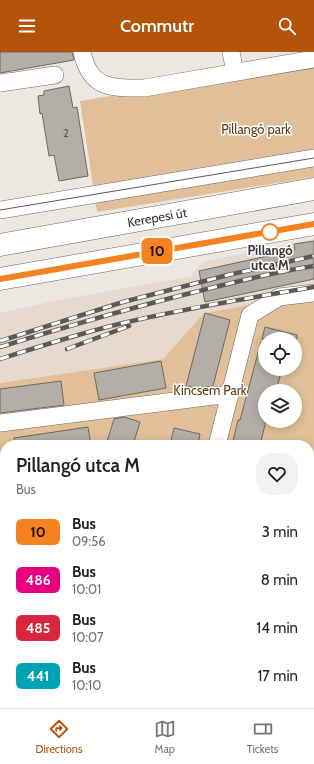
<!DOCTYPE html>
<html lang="en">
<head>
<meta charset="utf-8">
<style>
  :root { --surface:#fff; --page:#f2f2f2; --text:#222; --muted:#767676; --line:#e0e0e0; --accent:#b45309 }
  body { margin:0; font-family:Cabin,sans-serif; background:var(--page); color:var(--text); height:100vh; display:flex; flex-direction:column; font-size:15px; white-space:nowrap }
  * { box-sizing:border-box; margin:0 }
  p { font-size:13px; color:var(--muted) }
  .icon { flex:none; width:22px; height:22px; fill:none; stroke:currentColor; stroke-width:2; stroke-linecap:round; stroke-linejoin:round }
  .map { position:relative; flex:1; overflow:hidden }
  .panel { position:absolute; left:0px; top:388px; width:314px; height:268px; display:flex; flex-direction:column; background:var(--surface); border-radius:16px 16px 0 0; box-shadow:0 2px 10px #0003 }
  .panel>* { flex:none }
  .badge { padding:0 8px; border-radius:6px; font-size:14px; line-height:26px }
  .fabs { position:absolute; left:258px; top:280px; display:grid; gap:8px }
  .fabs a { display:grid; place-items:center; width:44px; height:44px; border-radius:50%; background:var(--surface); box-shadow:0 2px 10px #0003; font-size:20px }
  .map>.badge { position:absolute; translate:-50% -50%; box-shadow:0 0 0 2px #fff }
  .round { display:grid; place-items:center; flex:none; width:42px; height:42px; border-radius:16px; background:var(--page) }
  .head { display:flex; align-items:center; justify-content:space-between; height:68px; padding:0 16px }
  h1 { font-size:19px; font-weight:600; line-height:30px }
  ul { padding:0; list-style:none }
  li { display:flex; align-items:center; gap:12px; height:48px; padding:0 16px }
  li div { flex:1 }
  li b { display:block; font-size:15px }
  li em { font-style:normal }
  li .badge { min-width:44px; font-weight:700; text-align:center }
  header { display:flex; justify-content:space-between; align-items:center; height:52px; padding:0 16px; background:var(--accent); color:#fff; font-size:18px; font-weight:600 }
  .menu { display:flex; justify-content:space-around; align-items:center; height:56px; border-top:1px solid var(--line); background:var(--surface); font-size:11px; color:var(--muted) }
  .menu a { display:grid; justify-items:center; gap:2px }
  .menu .current { color:var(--accent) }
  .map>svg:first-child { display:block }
  .built { fill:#e5dacd }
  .green { fill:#e1c099; fill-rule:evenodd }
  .building { fill:#b3aea7; stroke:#6e6963 }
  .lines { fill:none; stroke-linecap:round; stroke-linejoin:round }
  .minor-casing { stroke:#6c6761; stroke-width:18 }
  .major-casing { stroke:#6c6761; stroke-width:23 }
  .minor { stroke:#fff; stroke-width:17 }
  .major { stroke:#fff; stroke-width:22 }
  .tram { stroke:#5c5956; stroke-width:1 }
  .rail-casing { stroke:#5c5956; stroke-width:4.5 }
  .rail { stroke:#fff; stroke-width:3; stroke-dasharray:9; stroke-linecap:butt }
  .line-casing { stroke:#fff; stroke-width:9 }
  .line { stroke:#f58220; stroke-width:6 }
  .stop-dot { fill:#fff; stroke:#f58220; stroke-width:2 }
  .labels { text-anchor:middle; stroke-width:3; stroke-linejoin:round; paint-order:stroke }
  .number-label { font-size:11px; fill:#585652 }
  .park-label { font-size:13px; fill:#5a3c10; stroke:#fff }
  .street-label { font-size:13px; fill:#3a3836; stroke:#fff }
  .stop-label { font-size:13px; font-weight:bold; fill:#3a3836; stroke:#fff }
</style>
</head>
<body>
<header><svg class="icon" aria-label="menu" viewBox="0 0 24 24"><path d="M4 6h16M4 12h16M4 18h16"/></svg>Commutr<svg class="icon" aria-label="search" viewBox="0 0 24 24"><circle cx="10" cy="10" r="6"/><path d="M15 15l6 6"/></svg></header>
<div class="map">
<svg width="314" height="656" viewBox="0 0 314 656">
  <rect width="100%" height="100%" fill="#ece7e0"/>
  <path class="built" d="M314,187V242L204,261L163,307L0,331V261L59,248L193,224V221L203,210Z"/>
  <path class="green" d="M314,10V125L97,160L80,49Z
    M314,242V656H0V331L163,307L204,261ZM265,287H295V317H265ZM265,339H295V369H265ZM5,393H309V651H5Z"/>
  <path class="building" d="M0,0H72L74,8L0,21Z
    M69,34L73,56L77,55L88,124L59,129L54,103L49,104L42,61L40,62L38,44L44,43V39Z
    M314,189V227L205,250L199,219L295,198L294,192Z
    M205,261L230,268L213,334L196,336L186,334Z
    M265,275L297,283V287H262Z
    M261,290H265V317H282L276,339H265V373L260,393H232L238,368H240Z
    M161,309L166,336L99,348L94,321Z
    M61,329L64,353L0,361V337Z
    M124,365L140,370L133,393H106L114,367Z
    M88,375L91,393H15L14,386Z
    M174,376L200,382L198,393H170Z"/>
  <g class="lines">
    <defs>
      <path id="minor" d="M82,0C90,37 111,36 144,36L314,7
        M231,0L235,20
        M0,31L55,23
        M0,158L314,106
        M0,371L230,342
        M217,393L250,263L279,245L314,241
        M0,490L5,491"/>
      <path id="major" d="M0,193L314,137
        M0,227L314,172"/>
    </defs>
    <use href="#minor" class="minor-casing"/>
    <use href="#major" class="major-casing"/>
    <use href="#minor" class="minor"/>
    <use href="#major" class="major"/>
    <path class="tram" d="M0,158L314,106"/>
    <defs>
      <path id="rail" d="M0,289L123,250L228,223L314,204
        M0,295C65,275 130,256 195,240C235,230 274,220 314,214
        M67,297L129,274
        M0,307C41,294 81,281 123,271C186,256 250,246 314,235"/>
    </defs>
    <use href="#rail" class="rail-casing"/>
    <use href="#rail" class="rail"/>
  </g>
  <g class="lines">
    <defs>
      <path id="line" d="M0,227L314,172"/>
    </defs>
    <use href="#line" class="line-casing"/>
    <use href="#line" class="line"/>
  </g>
  <circle class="stop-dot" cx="270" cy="180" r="8"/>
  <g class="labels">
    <g class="number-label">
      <text x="66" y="85">2</text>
    </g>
    <g class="park-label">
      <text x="256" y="82">Pillangó park</text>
      <text x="210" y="343">Kincsem Park</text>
    </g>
    <g class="street-label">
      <text transform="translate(157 165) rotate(-10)" y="5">Kerepesi út</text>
    </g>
    <g class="stop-label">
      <text x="270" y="203">Pillangó<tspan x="270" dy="15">utca M</tspan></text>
    </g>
  </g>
</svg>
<div class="fabs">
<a><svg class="icon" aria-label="locate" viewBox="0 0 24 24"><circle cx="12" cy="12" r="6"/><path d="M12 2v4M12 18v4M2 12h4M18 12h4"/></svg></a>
<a><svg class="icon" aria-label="layers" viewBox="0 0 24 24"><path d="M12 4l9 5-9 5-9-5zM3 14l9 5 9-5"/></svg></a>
</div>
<b class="badge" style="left:157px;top:199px;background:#f58220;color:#111">10</b>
<section class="panel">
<div class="head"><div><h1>Pillangó utca M</h1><p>Bus</p></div><a class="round"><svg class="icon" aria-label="heart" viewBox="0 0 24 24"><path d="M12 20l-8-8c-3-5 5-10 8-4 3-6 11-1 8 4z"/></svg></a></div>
<ul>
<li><span class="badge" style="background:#f58220;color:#111">10</span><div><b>Bus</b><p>09:56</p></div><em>3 min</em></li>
<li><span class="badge" style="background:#e6007e;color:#fff">486</span><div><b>Bus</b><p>10:01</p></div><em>8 min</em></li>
<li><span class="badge" style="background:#d7263d;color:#fff">485</span><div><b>Bus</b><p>10:07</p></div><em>14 min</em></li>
<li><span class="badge" style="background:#00a3b4;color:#fff">441</span><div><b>Bus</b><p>10:10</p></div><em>17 min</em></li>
</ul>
</section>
</div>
<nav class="menu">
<a class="current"><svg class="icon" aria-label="directions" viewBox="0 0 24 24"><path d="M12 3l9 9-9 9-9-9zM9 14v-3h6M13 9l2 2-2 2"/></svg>Directions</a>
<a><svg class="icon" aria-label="map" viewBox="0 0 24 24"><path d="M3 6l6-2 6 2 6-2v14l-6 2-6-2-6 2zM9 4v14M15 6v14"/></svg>Map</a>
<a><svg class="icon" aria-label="tickets" viewBox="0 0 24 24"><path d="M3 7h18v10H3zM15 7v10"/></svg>Tickets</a>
</nav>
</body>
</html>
